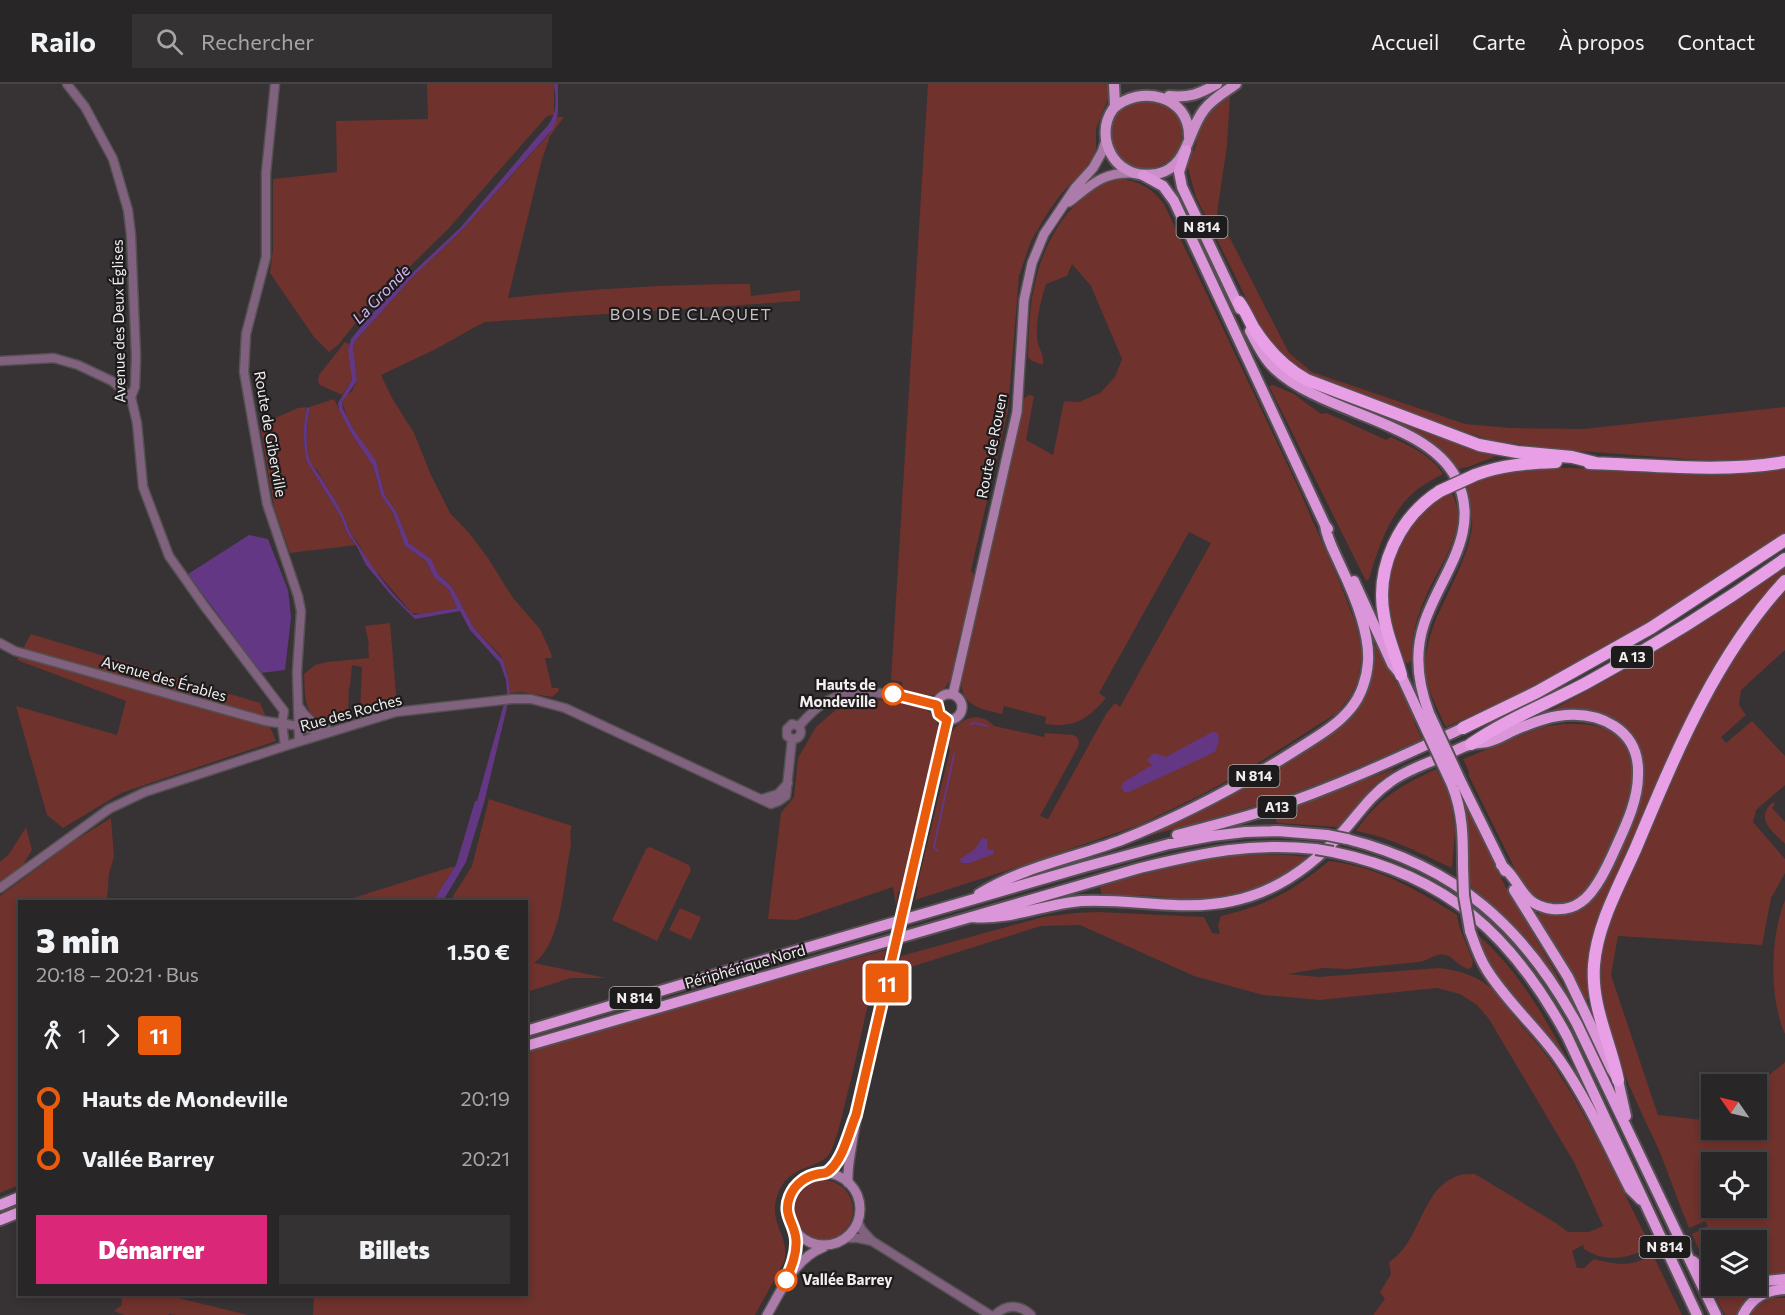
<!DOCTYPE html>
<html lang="fr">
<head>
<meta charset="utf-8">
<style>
  :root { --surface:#292627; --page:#353233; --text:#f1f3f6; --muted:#a5a5a7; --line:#454344; --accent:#db2777 }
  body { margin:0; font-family:Commissioner,sans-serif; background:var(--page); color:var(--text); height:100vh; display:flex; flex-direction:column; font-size:22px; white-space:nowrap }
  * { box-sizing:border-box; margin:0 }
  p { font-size:20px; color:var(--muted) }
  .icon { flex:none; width:33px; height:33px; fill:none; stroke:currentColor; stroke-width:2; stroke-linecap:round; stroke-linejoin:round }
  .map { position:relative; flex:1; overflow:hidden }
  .panel { position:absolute; left:18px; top:816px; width:510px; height:396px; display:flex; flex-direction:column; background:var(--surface); border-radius:0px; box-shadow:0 3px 9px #0003,0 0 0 2px var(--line) }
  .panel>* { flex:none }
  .badge { padding:0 12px; border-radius:4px; font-size:21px; line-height:39px }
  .needle { width:39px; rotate:304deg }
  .tools { position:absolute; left:1701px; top:990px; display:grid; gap:12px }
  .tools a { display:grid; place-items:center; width:66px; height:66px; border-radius:0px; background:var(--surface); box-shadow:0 3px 9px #0003,0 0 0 2px var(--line); font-size:30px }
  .map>.badge { position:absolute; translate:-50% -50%; box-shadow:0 0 0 3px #fff }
  .legs { display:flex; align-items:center; gap:9px; height:66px; padding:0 18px; font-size:20px }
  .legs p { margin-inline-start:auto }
  .overview { display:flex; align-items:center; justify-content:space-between; height:102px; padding:0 18px }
  h1 { font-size:33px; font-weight:800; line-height:45px }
  .button { display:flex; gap:12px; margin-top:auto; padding:12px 18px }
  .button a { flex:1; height:69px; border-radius:0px; background:var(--accent); color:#fff; font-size:24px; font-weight:800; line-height:69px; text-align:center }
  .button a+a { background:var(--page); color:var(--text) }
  ul { padding:0 18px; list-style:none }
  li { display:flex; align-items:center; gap:21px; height:60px; font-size:22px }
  li i { display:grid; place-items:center; width:9px; height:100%; margin:0 8px; background:currentColor }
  li i::after { content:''; width:15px; height:15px; margin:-8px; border:4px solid; border-radius:50%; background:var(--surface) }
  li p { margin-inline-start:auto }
  li:first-child i { background:linear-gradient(#0000 50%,currentColor 0) }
  li:last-child i { background:linear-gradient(currentColor 50%,#0000 0) }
  header { display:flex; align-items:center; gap:36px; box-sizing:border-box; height:84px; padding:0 30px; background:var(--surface); border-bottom:2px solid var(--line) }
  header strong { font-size:28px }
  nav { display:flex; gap:33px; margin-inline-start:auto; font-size:21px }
  .search { width:420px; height:54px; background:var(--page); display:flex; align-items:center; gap:15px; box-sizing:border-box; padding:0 21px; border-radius:0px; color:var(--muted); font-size:22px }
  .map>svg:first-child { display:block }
  .green { fill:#6f322d; fill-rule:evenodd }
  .water { fill:#633783 }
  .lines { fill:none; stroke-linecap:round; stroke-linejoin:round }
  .stream { stroke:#633783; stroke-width:2 }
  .tertiary-casing { stroke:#555052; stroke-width:11 }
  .secondary-casing { stroke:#555052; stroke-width:12 }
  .primary-casing { stroke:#555052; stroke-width:14 }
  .trunk-casing { stroke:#555052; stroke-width:14 }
  .motorway-casing { stroke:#555052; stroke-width:15 }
  .tertiary { stroke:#80627f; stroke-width:8 }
  .secondary { stroke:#ab7ba9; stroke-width:9 }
  .primary { stroke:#cb8ec9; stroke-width:10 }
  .trunk { stroke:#da96d8; stroke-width:10 }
  .motorway { stroke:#e99fe6; stroke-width:12 }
  .secondary-bridge-casing { stroke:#555052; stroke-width:12; stroke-linecap:butt }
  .trunk-bridge-casing { stroke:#555052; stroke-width:14; stroke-linecap:butt }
  .motorway-bridge-casing { stroke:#555052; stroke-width:15; stroke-linecap:butt }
  .secondary-bridge { stroke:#ab7ba9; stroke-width:9 }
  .trunk-bridge { stroke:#da96d8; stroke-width:10 }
  .motorway-bridge { stroke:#e99fe6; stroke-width:12 }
  .line-1-casing { stroke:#fff; stroke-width:14 }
  .line-1 { stroke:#ea5b0c; stroke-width:9 }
  .stop-1-dot { fill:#fff; stroke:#ea5b0c; stroke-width:3 }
  .labels { text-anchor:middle; stroke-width:4.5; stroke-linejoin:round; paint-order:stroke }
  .shield { fill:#1d1b1c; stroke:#b2afb0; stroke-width:1.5 }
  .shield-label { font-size:14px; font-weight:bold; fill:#f2eef0 }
  .street-label { font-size:15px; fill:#f2eef0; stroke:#1d1b1c }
  .stop-label { font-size:15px; font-weight:bold; fill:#f2eef0; stroke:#1d1b1c; text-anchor:end }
  .water-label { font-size:16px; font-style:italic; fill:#d3b2f1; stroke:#1d1b1c }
  .neighbourhood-label { font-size:16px; letter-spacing:1.5px; fill:#c6c0c3; stroke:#1d1b1c }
</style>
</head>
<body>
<header>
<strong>Railo</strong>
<div class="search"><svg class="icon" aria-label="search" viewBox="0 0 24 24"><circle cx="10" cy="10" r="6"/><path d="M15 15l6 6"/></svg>Rechercher</div>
<nav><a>Accueil</a><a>Carte</a><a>À propos</a><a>Contact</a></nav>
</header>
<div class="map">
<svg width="1785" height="1231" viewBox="0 0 1785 1231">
  <rect width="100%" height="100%" fill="#373234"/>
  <path class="green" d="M427,0H554V31L547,32L448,145L367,225L338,261L329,268L314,253L270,189L273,165V95L337,88L336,37L428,35Z
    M928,0H1107L1109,5L1108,15L1096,45V65L1093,73L1084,86L1061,110L1047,130L1031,157L1019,192L1008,326L971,486L975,494L962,551L959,554L955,573L957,575C953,593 946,614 923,612C917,612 910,609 903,607L902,598L891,596Z
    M1230,12L1227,61L1217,129L1289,269L1312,288L1465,340L1511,344L1583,345L1785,323V371L1768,374L1712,377L1554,365L1517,360L1490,356L1460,346L1310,291L1286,274L1266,252L1255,232L1196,113L1187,81L1196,62L1198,43L1207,30Z
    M1112 49a35 35 0 1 1 70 0a35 35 0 1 1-70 0Z
    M558,33H564L550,52L542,75L508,214C588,205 669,200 750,200L751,212L800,206V217L485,238C468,246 453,256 436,265C418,274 399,282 381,291L392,314L414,349L431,391L450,429L469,449L488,474L513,514L540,545L551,569L552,574H545L552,604H559L558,608L552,613L522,608L510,609L507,588L501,572L474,544L452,503L438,490L428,473L413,463L407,456L396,427L385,412L376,377L362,360L347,333L342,318L345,312L352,307L357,297L353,262L356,256L411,195L464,144L550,49Z
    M1118,93C1141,100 1148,100 1164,120L1298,403L1339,497L1356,540L1362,570L1358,596L1350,613L1337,629L1247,686L1199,712L1139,741L1027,780L915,816L918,804L917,802L950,666L947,658C953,638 977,623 994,642L1044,653L1045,649L1073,651L1077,653L1079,658L1078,663L1040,732L1048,735L1106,630L1115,619L1120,623L1211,459L1189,448L1099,609L1106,614C1087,636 1074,644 1045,640L1046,633L1004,622L1002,630C977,624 958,621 962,590L1019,341L1023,315L1029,311L1034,312L1026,356L1053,371L1064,317L1079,318L1100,309L1115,293L1122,275L1091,202L1072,180L1067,192L1046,200C1041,217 1036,235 1037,253C1037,263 1045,270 1043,281L1032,277L1028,273C1029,248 1029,223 1035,199C1045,153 1073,109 1118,93Z
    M345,258L349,260L352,296L342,311L320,301L318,297L319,291Z
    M1273,301L1294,310L1321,330L1327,329L1386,356L1391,353C1410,362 1431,371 1443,390C1432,396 1420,402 1411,411C1388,433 1378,465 1369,495L1366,497L1269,302Z
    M334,315L351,349L373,382L381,411L393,429L405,462L426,477L434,493L449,506L457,524L420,530L412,529L369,479L358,459L351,450L344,433L317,386C315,384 311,381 310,378C305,369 307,334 310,323Z
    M1348,317L1482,365L1499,371L1468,383L1458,385L1424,355L1354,322Z
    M307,323C303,334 303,366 307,378L341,433L347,449L356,461L290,469L274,423L261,347L262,342L266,338L298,324Z
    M1785,382V449L1650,539L1550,594L1498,620L1446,643C1427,603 1418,587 1433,543C1444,514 1470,471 1472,442C1473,427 1470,413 1467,400C1528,373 1597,388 1661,388C1703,389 1744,385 1785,382Z
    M1451,406C1453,412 1456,418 1457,424C1461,456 1438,484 1426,512C1417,532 1411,553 1411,576L1408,580L1402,575L1387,531L1386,498L1396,467L1416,431Z
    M1785,483V490L1733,555L1701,607L1684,641L1618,788L1596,843L1588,876L1587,898L1589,914L1587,916L1585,915L1566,879L1537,834L1538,830L1542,828L1556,830L1594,809L1641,687L1618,641L1548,630V628C1630,585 1709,537 1785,483Z
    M1785,505V566L1741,606L1739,621L1746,631L1721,653L1726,659L1752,637L1785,672V701L1756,726L1753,738L1785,775V789L1771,814L1762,861L1618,852L1611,891L1658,1031L1711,1037L1712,1046H1756L1757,1001L1785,978V1189L1757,1192L1756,1156H1712L1711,1188L1708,1185L1692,1150L1708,1142L1705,1137L1689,1144C1678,1118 1669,1090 1658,1064C1643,1032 1628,1001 1616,968C1610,951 1602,931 1600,912C1594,861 1621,811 1641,765C1659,721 1677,676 1698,632C1721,586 1752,545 1785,505ZM1712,1078H1756V1124H1712Z
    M390,539L397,622L363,631L360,630L362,583L352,581L350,603L348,604L349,606L348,629H345V635L317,637C303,624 305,607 304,590L315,581L328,578L369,574L368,561L369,560L365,542Z
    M31,550L260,619L276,657L121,709L63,744L47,731L16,622L117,651L126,617L17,576Z
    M1376,561L1378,562L1414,633V638L1422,655C1377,675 1332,696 1285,712C1240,727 1194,740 1148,752C1202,726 1254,699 1305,666C1320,657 1344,641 1355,627C1368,611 1376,583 1373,563Z
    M864,616C891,617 940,613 939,651L901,807L898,808L896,822L893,803L796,836L768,835L781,729L794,713L798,674L816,643L839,623Z
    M1562,640C1576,640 1590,639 1603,644C1612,647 1619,653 1624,661C1643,692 1622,732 1609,762C1602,778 1590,808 1575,815C1554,825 1535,815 1522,799L1469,692V688L1463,675L1542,643Z
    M1396,684L1372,703L1338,743L1277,739L1274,730Z
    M1436,685L1450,712L1455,747L1452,784C1422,770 1390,753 1356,747C1379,713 1401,702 1436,685Z
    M1455,694L1505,802L1572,917C1541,872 1512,835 1469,801L1467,738Z
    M489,715L572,742C569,748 571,753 571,760C570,768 568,776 567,784C563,812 558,862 534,879L606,894H571L527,908L526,818L450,817L472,782Z
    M1773,718L1775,720L1772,724L1785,738V760C1772,746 1754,735 1773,718Z
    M111,734L114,773L109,789L107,817L20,818L19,1101L0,1109V812L74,757Z
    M26,743L32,766L21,784L0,798V778L9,770Z
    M650,763L689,781L691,786L657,857L612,836L646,765Z
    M1245,770L1287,771L1309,773C1281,800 1237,817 1199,817C1184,816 1168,813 1153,812C1136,811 1119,811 1102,812L1100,803C1148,788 1196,777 1245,770Z
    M1329,777C1376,782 1418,806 1457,831L1459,842L1473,877L1472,883L1468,885C1456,882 1452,868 1438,871C1431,873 1426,877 1419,878L1348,885L1323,884L1288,890L1318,893L1439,884C1455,886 1472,890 1486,900C1497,908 1507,924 1516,935C1529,951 1544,967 1556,985C1593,1041 1621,1103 1651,1163C1628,1174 1608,1180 1584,1165L1583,1161L1572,1167L1577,1184H1584L1594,1175C1618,1181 1630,1183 1653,1171L1682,1231H1373L1385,1215L1380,1208L1391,1190L1389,1178C1422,1158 1420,1103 1460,1091C1464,1090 1470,1090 1475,1090L1556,1139L1568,1148H1589L1603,1142L1575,1080L1489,935L1477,921L1460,910L1437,904L1320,916L1263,911L1194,892L1080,841L1041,842L898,887L901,872L1043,833L1075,829L1098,828L1204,833L1212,849L1220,850L1218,841L1221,832C1267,821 1293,807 1329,777Z
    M451,783H455L433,817H350V815Z
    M1785,816V950C1769,915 1770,852 1785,816Z
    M680,824L701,833L691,856L669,846Z
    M1476,849C1521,888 1549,940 1576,992L1492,885Z
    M886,866L880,891L875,893C863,936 856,980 844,1023C841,1037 837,1053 831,1067C821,1087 788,1078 777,1112C768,1141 791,1152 784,1178L755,1231H313L314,1211L526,1210L527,967L717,912Z
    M793 1126a30 30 0 1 1 60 0a30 30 0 1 1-60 0Z
    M1757,1202V1206C1747,1213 1742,1219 1736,1229L1737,1231H1725L1711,1204L1713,1203C1727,1210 1742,1205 1757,1202Z
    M162,1210L248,1231H176L169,1230L168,1231H124L114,1227L122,1221L121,1211H146V1214L162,1212Z
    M1772,1214H1785V1231H1750C1755,1222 1763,1218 1772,1214Z"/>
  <path class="water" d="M554,0H558C557,15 561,31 553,45L464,144L411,195L356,256L353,262L357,297L342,318L343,325L354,346L376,377L385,412L396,427L409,459L431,475L438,490L452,503L474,544L503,576L508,593L510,609L509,615L484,719L466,778L443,817H433L456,781L475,717H477L507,609L506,596L500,579L470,546L460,527L415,535L391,511L366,481L356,461L347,449L341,433L307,378C303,366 303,334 307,324L310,323C307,335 305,362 309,374C311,382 319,389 323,397C330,409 339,421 344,433C347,439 348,445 351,450C370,479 388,508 414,531L457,524L449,506L434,493L426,477L405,462L393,429L381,411L373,382L351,349L339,326L338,319L352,296L348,266L351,255L368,234L409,192L461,143L539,51C557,34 557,24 554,0Z
    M249,451L268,455L288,506L290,523L291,534L285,586L261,589L188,490Z
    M1212,648L1218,649L1219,657L1215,668L1129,708H1124L1121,703L1124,698L1152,681L1147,676L1154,669L1166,673Z
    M982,754L987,755L988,766H993L994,770L970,779H961L960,775L975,765Z"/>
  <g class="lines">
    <path class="stream" d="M970,640L975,639L987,642
      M937,767L934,763L954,670"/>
    <defs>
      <path id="tertiary" d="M67,0L85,23L113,75L128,126L131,151L136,272L135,303L131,313L137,339L143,403L169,472L205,523L284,627L282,640L285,662
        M275,0L266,89V173L246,250L244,288L267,420L298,512L301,527L297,588L299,657
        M0,277L54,274L78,281L112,297L131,313
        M0,559L15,567L265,637L292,641L323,649
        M299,623C306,634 314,642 327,645
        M799,642C807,633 816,623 827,617C858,599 904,613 937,621
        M792,655L787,652V645L792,640L799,642
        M792,655C800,655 803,649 799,642
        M762,715L778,710L788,699
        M0,804L109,725L145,708L285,662L396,628L512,615H531L565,624L771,720L779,717L786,712L792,655
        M858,1138L862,1146L872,1157L990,1231
        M846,1154H858L872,1157
        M995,1231C1006,1220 1020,1220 1031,1231"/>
      <path id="secondary" d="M1069,118C1092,100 1103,88 1133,89
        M953,610L1017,328L1024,216L1032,179L1044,150L1075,104L1093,84L1102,68L1106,56
        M936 623a13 13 0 1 1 26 0a13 13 0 1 1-26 0Z
        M909,806L947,636
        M788 1125a36 36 0 1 1 72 0a36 36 0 1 1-72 0Z
        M827,1089L838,1077L852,1041
        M848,1099C847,1082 851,1069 853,1053C862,999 876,947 888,894
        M789,1189L795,1170V1147
        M767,1231C782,1205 795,1174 824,1163"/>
      <path id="primary" d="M1114,0L1115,22
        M1169,12C1190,14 1199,10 1217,0
        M1189,53C1190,11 1139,0 1113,25C1106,35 1104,48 1107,60C1111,74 1120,84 1134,89C1141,91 1150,91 1157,90C1189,83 1187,47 1204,26C1212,15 1225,8 1236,0"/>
      <path id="trunk" d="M1186,66L1179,88L1182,103L1240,225
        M1143,91L1163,102L1174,117L1325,441L1328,445
        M1250,247C1257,260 1264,275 1275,285C1323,330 1427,337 1456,394C1483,449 1440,491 1424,540C1414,570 1418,600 1429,629
        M1354,497L1392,580L1401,591L1420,632
        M1462,700L1505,787
        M1452,701C1463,728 1463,754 1463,783
        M1177,751C1208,743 1239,735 1270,725C1336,703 1400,673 1463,644
        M1347,755C1457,783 1523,842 1577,940L1716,1231
        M1333,768C1448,792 1512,851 1567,952L1697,1231
        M1514,806L1568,893L1612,986L1618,996L1626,1032
        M979,810C1021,784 1072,774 1119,757C1180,733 1237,703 1293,668C1313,655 1336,643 1351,624C1361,612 1367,594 1368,578C1370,548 1354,510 1341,483C1335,469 1327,456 1325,441
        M972,833C1008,837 1044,820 1081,817C1131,814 1183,828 1232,817C1277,808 1315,780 1345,745C1360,728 1371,711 1390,698C1406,686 1426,680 1444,672C1453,668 1463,662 1472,660C1477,659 1482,659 1487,658C1497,656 1506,650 1515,646C1529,640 1544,634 1558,632C1599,626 1640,645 1638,691C1638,716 1626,741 1616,763C1609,779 1596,808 1581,818C1573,824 1562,826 1552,825C1520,821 1522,797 1501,781
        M1470,847C1475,861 1479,874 1487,886C1507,918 1537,944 1559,975C1587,1015 1608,1062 1630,1105L1641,1116
        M526,947L744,882L1084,783L1169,760L1212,752L1245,748L1277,747L1327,751
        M526,962L1140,784C1202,769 1251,758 1316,765
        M0,1121L20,1113
        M0,1136L20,1128
        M1693,1177L1712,1193
        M1756,1198L1785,1195
        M1743,1231C1752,1213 1766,1206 1785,1205"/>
      <path id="motorway" d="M1239,218C1245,226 1248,234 1253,243C1267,265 1284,284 1307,296L1479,361L1517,368L1572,373L1596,379
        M1589,379C1654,381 1721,389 1785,378
        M1475,391C1501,381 1529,379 1556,378
        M1401,591C1396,571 1387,553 1384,532C1375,484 1399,433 1440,407
        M1463,644L1537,608L1651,544L1785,456
        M1471,660C1507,635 1549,619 1588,598C1656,561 1722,520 1785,475
        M1618,996C1610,956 1591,923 1594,881C1597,841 1619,802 1635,766C1675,671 1714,574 1785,497"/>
    </defs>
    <use href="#tertiary" class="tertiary-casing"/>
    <use href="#secondary" class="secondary-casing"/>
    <use href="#primary" class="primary-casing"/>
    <use href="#trunk" class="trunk-casing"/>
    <use href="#motorway" class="motorway-casing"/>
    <use href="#tertiary" class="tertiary"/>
    <use href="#secondary" class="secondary"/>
    <use href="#primary" class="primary"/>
    <use href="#trunk" class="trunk"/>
    <use href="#motorway" class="motorway"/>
    <defs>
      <path id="secondary-bridge" d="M888,894L909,806"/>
      <path id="trunk-bridge" d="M1429,629L1462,700
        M1420,632L1452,701
        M1327,751L1347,755
        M1316,765L1333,768
        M1463,783L1464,812L1470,847"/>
      <path id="motorway-bridge" d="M1440,407L1475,391"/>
    </defs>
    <use href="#secondary-bridge" class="secondary-bridge-casing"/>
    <use href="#trunk-bridge" class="trunk-bridge-casing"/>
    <use href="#motorway-bridge" class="motorway-bridge-casing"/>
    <use href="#secondary-bridge" class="secondary-bridge"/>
    <use href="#trunk-bridge" class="trunk-bridge"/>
    <use href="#motorway-bridge" class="motorway-bridge"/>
  </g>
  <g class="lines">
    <defs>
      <path id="line-1" d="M786,1196C791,1184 797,1170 796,1156C795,1139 782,1131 790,1112C795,1100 806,1092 818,1090C824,1089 826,1090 831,1085C844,1072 849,1048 856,1031L947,636L939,630L937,621L893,610"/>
    </defs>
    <use href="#line-1" class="line-1-casing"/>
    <use href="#line-1" class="line-1"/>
  </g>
  <g class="stop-1-dot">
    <circle cx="893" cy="610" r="10"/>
    <circle cx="786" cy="1196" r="10"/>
  </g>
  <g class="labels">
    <g class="shield">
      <rect x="1176.5" y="132" width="51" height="22" rx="4.5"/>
      <rect x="1611" y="562" width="42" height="22" rx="4.5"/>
      <rect x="1228.5" y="681" width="51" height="22" rx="4.5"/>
      <rect x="1257.5" y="712" width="39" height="22" rx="4.5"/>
      <rect x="609.5" y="903" width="51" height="22" rx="4.5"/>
      <rect x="1639.5" y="1152" width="51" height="22" rx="4.5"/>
    </g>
    <g class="shield-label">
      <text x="1202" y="148">N 814</text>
      <text x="1632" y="578">A 13</text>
      <text x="1254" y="697">N 814</text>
      <text x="1277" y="728">A13</text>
      <text x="635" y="919">N 814</text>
      <text x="1665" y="1168">N 814</text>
    </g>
    <g class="street-label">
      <text transform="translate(119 237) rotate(-91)" y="5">Avenue des Deux Églises</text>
      <text transform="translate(270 350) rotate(80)" y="5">Route de Giberville</text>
      <text transform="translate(992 362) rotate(-79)" y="5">Route de Rouen</text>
      <text transform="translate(164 595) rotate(16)" y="5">Avenue des Érables</text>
      <text transform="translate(351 629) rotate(-15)" y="5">Rue des Roches</text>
      <text transform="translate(745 883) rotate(-16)" y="5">Périphérique Nord</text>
    </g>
    <g class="stop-label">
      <text x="876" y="606">Hauts de<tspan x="876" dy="17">Mondeville</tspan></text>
      <text x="802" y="1201" text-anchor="start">Vallée Barrey</text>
    </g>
    <g class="water-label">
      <text transform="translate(381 210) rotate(-46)" y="6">La Gronde</text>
    </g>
    <g class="neighbourhood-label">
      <text x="691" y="236">BOIS DE CLAQUET</text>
    </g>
  </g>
</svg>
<div class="tools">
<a><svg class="needle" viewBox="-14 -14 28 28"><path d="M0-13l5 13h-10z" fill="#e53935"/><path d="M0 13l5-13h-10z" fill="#a5a5a7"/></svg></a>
<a><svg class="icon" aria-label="locate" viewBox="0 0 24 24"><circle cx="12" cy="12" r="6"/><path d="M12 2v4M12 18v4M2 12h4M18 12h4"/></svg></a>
<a><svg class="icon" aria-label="layers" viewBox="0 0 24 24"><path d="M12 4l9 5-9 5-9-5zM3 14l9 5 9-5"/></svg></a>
</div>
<b class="badge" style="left:887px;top:899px;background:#ea5b0c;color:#fff">11</b>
<section class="panel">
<div class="overview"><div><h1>3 min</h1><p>20:18 – 20:21 · Bus</p></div><b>1.50 €</b></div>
<div class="legs"><svg class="icon" aria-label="walk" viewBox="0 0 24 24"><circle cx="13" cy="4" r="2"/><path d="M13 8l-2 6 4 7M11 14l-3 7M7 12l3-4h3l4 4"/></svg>1<svg class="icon" aria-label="forward" viewBox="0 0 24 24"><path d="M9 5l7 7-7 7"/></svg><b class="badge" style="background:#ea5b0c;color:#fff">11</b></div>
<ul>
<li><i style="color:#ea5b0c"></i><b>Hauts de Mondeville</b><p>20:19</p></li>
<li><i style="color:#ea5b0c"></i><b>Vallée Barrey</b><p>20:21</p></li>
</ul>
<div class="button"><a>Démarrer</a><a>Billets</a></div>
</section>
</div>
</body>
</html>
